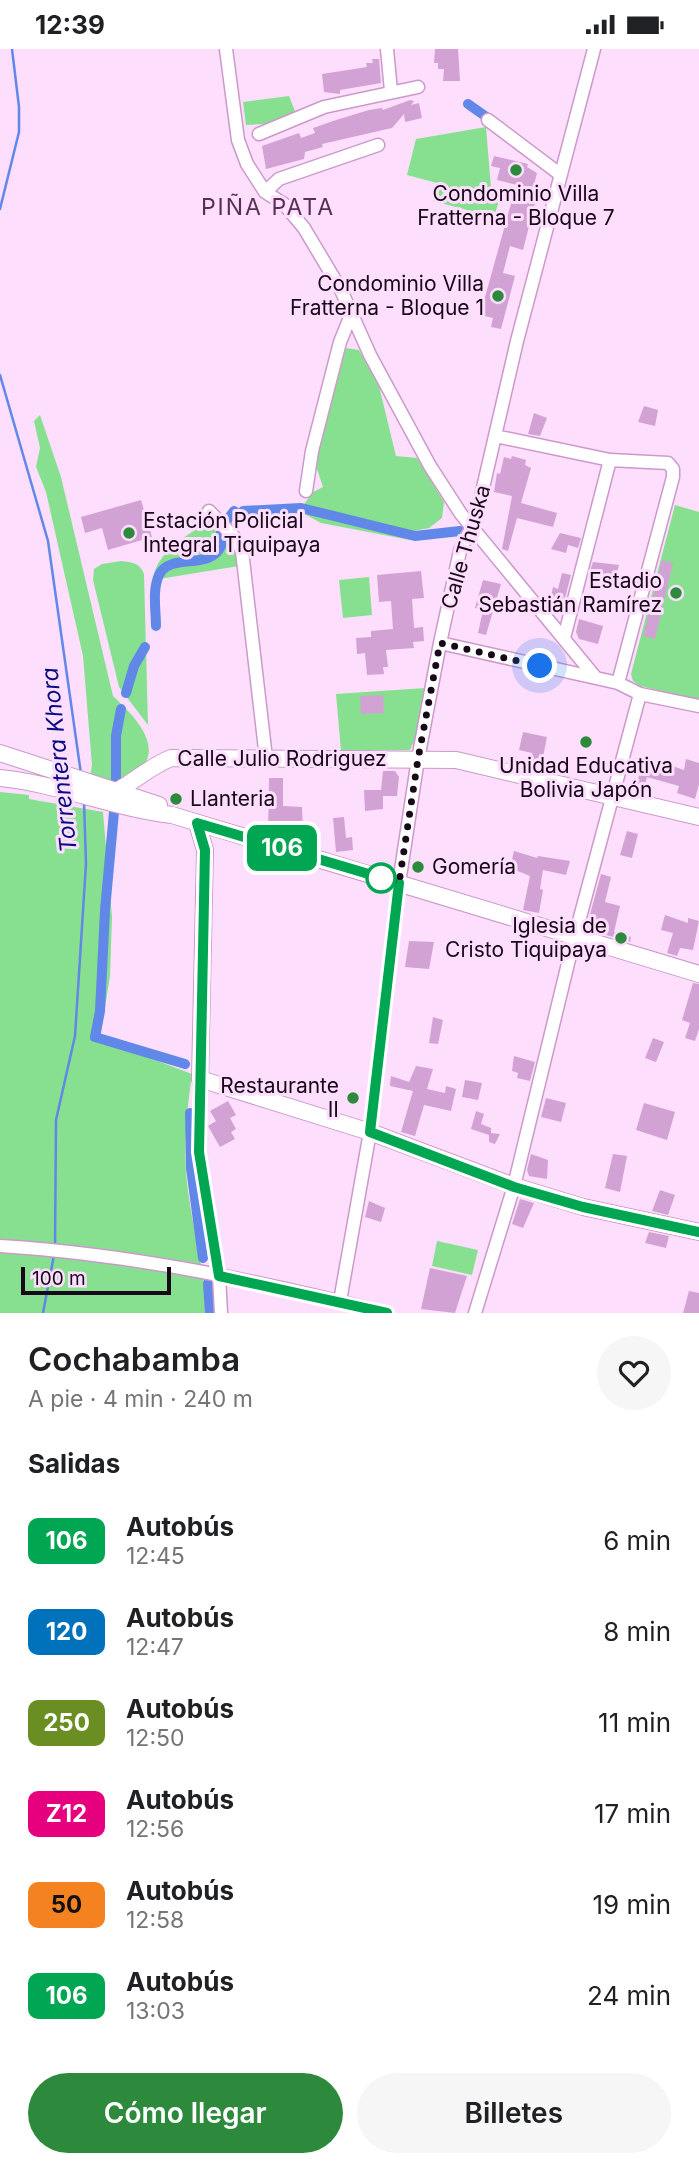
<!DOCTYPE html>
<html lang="es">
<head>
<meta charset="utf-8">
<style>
  :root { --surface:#fff; --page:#f6f6f6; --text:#202124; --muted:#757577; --accent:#2d8a3c }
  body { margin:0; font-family:Inter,sans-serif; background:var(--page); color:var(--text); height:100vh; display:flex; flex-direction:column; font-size:26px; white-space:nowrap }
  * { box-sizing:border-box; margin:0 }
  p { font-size:23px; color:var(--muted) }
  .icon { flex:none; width:38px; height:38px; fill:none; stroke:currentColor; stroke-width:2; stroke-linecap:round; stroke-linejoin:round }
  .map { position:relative; height:1264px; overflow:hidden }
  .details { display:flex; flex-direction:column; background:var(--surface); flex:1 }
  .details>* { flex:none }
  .badge { padding:0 14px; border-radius:10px; font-size:24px; line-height:46px }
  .scale { position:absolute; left:21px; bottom:18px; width:150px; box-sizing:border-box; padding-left:7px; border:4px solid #19081a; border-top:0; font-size:19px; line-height:24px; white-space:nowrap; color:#19081a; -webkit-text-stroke:5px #fddefc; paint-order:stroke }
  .you { position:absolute; width:35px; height:35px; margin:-18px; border:5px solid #fff; border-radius:50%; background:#1a73e8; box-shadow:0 0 0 10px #1a73e833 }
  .map>.badge { position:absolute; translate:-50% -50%; box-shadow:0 0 0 4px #fff }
  h2 { padding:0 28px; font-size:26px; line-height:63px }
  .round { display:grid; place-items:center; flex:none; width:74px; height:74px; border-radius:37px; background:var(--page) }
  .summary { display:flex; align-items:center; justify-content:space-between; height:119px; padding:0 28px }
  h1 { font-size:33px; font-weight:600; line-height:52px }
  .cta { display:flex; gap:14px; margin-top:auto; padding:14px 28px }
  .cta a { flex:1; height:80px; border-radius:42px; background:var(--accent); color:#fff; font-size:28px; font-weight:600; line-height:80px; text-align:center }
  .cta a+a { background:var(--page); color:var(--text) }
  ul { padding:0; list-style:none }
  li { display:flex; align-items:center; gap:21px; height:91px; padding:0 28px }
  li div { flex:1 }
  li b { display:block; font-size:26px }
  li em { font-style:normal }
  li .badge { min-width:77px; font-weight:700; text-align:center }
  .status { display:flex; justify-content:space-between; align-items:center; height:49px; padding:0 35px; background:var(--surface); direction:ltr }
  .status svg { height:19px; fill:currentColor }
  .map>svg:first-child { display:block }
  .green { fill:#87e08f }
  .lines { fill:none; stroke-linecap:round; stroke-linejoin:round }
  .stream { stroke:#6187e8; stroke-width:2.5 }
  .canal { stroke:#6187e8; stroke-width:10 }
  .building { fill:#d3a2d4 }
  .minor-casing { stroke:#cb9acb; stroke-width:15 }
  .major-casing { stroke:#cb9acb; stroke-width:18 }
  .minor { stroke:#fff; stroke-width:12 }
  .major { stroke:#fff; stroke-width:16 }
  .line-casing { stroke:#fff; stroke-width:16 }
  .line { stroke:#00a651; stroke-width:10 }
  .walk { stroke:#19081a; stroke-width:7; stroke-dasharray:0 12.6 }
  .poi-dot { fill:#2d8a3c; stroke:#fddefc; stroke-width:2.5 }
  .stop-dot { fill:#fff; stroke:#00a651; stroke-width:3.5 }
  .labels { text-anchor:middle; stroke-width:6; stroke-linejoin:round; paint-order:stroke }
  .poi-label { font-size:21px; fill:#19081a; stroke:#fddefc; text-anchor:end }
  .street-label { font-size:21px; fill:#19081a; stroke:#fddefc }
  .neighbourhood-label { font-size:23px; letter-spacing:2px; fill:#582e59; stroke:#fddefc }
  .water-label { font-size:23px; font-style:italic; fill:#070b81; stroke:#fddefc }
</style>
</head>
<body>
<div class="status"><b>12:39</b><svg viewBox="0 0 49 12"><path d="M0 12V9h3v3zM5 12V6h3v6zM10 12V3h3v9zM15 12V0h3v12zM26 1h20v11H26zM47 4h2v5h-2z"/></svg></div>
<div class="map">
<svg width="699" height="1264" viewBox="0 0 699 1264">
  <rect width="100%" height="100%" fill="#fddefc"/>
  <path class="green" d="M289,47L297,67L278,74L246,76L243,53Z
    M486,78L491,139L502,142L494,168L433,152L437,134L407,126L416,90Z
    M346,299L359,301L379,337L396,407L417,409L444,453L442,469L429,479L414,482L410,491L321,474L299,462L313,443L323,438L315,414Z
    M40,366L61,428L113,647C129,662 161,692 144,716C139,724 127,731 120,738L90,728L92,716L83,607L46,443L36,418L40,399L34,372Z
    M675,456L699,463V651L640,637L633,632L631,625Z
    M209,473C225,486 236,495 239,517L153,531C155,504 188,485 209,473Z
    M121,512C132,513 140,514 144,525L148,676L119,638L93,531L94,520L102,515Z
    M369,528L372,566L343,569L339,531Z
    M425,639L415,690L410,701L341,702L336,645Z
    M0,743L29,746V750L103,763L112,868L110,927L100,990L192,1025C187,1061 183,1097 187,1134C192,1178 205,1220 206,1264H0Z
    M437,1192L478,1201L472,1226L432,1217Z"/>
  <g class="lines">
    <path class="stream" d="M0,160L19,83V58L12,0
      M0,326L48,492L81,725
      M55,1199L56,1071L75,987L86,815L84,753
      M43,1264L54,1206"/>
    <path class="canal" d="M468,55L495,74
      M243,462L301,459L415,487L460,482
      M225,474L234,462
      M156,577C156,562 152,541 159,526C170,503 210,522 221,497V480
      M126,644L134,617L145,598
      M116,731V687L121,660
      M114,763L105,861L100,962L95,988L185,1015
      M190,1064L191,1119L203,1209
      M208,1234L210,1264"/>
  </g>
  <path class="building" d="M435,0H458L460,32H443L444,20H438V14H434Z
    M372,10H379L381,34L340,41V45L324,43L322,25L367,18L366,14H373Z
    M410,51L414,52L411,56L419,54L422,69L405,73L404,65L392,79L322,95L323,98L305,103L304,110L266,120L262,97L299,84L301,89L315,84L313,79L336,71L369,61L382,59L383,61Z
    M494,107L528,115L527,118L537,124L533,140L497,131L500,119L491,117Z
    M526,143L537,146L523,201L510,197L503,224L515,227L501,280L491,278L493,269L480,266L512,151L523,154Z
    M644,357L658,361L655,377L638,373Z
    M534,364L547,369L540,387L528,385Z
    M512,407L526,411L525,416L531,419L521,454L557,464L553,478L517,469L508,502L502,500L512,447L494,443L497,424L500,425L504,408L511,410Z
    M141,451L152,488L108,501L102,479L85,484L81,468Z
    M560,484L581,489L578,499L568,496L566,504L551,500Z
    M662,511L673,514L655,590L643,587Z
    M593,513L619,516L615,530L589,525Z
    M421,522L424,549L412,550L414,579L423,578L424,592L413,593L414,599L386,601L388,618H383L384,625L367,626L365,604L357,605L356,589L371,588V582L393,580L391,552L379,553L377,526Z
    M562,524L571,526L563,557L550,553L553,538L558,540Z
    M483,531L501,535L486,586L478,584L483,561L475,559Z
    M579,570L603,577L598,595L579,590L576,583Z
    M383,646L384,664L361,665L360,647Z
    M523,683L547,688L542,713L531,710L532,704L519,701Z
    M686,710L699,714V735L695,750L677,744L679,737L647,728L643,744L635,742L643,711L658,712L684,721Z
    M383,722H395L399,728L397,747H383V760L365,762L364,741H381Z
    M269,729H283V757L302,758L303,784L282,786L268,784Z
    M344,768L346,789L352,788L353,801L336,803L333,769Z
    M627,782L638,785L632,809L620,806Z
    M514,802L537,809L538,807L570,812L566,826L543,821L540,840L543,841L539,864L523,861L530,827L510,819Z
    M601,825L611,828L605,853L620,857L614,883L631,888L630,893L586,880Z
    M665,866L688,874V869L699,872L693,901L680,899L677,907L667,904L673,884L661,881Z
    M409,892L434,893L429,920L405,918Z
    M693,934L699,935V980L695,992L685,989L690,974L682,971Z
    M433,968L443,971L438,995L429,994Z
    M653,989L664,993L656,1013L645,1009Z
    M514,1007L535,1013L530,1032L517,1029L518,1024L512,1022Z
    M416,1017L433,1020L427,1040L445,1044L446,1037L456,1040L451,1062L424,1056L415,1087L401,1083L413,1042L390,1037L391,1027L409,1033Z
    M465,1031L482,1034L478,1051L462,1048Z
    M546,1049L566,1054L561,1073L541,1068Z
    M228,1052L236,1066L230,1069L236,1080L231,1083L235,1090L220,1098L208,1077L216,1072L210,1062Z
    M644,1054L675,1063L667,1091L636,1081Z
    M476,1062L484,1065L481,1075L491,1079V1084L500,1085L495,1095L489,1093V1086L471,1080Z
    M531,1105L548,1111L547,1130L529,1127L527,1121Z
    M613,1105L627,1107L620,1143L605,1139Z
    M660,1141L675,1146L668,1166L652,1162Z
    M520,1150L534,1154L523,1179L512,1175Z
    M369,1152L385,1159L381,1173L365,1168Z
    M649,1183L669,1187L666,1199L645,1194Z
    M430,1219L467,1227L455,1264L421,1260Z
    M689,1242L699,1244V1264H683Z"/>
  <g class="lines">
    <defs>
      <path id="minor" d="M226,0L238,91L247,115L265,143L284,155L304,179L341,241L370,306L430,417L461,465L596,629
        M387,0L391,42
        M488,71L561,126
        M259,85L324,58L418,38
        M265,143L279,130L378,96
        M495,387L610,411L668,414L673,420V428L618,634
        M306,442L312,402L340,293L351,266
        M209,462L235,489L242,502L266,709
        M564,589L610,411
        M440,594L596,629L618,634L640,645L699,657
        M200,1030L199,1103L219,1227L221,1264
        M0,1197C131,1205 259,1232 386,1264
        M340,1252L370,1083L399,834L418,710L440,594L460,502L476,469L517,292L594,0
        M475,1264L514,1137L572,898L640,645"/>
      <path id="major" d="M0,704L159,756
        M0,729C59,735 113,759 172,766L699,925
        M101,750C127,740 144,720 171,709L456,711L699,768
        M197,774L205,801L200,1030L370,1083L514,1137L583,1158L699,1183"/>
    </defs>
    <use href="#minor" class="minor-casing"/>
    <use href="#major" class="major-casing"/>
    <use href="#minor" class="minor"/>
    <use href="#major" class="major"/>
  </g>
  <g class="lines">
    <defs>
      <path id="line" d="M387,1264L219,1227L199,1103L205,801L197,774L399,834L370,1083L514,1138L583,1158L699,1183"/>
    </defs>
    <use href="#line" class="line-casing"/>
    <use href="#line" class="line"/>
    <path class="walk" d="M381,829L399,834L418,710L440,594L540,617"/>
  </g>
  <g class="poi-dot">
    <circle cx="516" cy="121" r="7"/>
    <circle cx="498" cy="247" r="7"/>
    <circle cx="129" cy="484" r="7"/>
    <circle cx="676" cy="544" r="7"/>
    <circle cx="586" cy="693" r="7"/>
    <circle cx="176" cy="750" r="7"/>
    <circle cx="418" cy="818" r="7"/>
    <circle cx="621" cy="889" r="7"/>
    <circle cx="353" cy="1049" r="7"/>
  </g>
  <circle class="stop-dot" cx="381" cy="829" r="14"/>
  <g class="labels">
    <g class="poi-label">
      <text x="516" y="152" text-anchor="middle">Condominio Villa<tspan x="516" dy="24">Fratterna - Bloque 7</tspan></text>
      <text x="484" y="242">Condominio Villa<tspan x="484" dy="24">Fratterna - Bloque 1</tspan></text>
      <text x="143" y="479" text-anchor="start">Estación Policial<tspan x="143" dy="24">Integral Tiquipaya</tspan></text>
      <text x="662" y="539">Estadio<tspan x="662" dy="24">Sebastián Ramírez</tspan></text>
      <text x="586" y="724" text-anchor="middle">Unidad Educativa<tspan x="586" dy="24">Bolivia Japón</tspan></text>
      <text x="190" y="757" text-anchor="start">Llanteria</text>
      <text x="432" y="825" text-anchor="start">Gomería</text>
      <text x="607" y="884">Iglesia de<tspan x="607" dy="24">Cristo Tiquipaya</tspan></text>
      <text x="339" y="1044">Restaurante<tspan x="339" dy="24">II</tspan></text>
    </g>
    <g class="street-label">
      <text transform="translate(466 498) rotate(-74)" y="7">Calle Thuska</text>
      <text x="282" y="717">Calle Julio Rodriguez</text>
    </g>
    <g class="neighbourhood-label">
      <text x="268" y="166">PIÑA PATA</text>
    </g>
    <g class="water-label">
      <text transform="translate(59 711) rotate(-96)" y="8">Torrentera Khora</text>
    </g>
  </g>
</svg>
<div class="scale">100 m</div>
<div class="you" style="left:540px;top:617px"></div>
<b class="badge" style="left:282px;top:799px;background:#00a651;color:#fff">106</b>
</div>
<section class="details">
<div class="summary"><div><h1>Cochabamba</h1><p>A pie · 4 min · 240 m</p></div><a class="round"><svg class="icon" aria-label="heart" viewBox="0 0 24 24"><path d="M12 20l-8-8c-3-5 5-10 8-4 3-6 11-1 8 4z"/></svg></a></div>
<h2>Salidas</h2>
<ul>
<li><span class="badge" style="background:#00a651;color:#fff">106</span><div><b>Autobús</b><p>12:45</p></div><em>6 min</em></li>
<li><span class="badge" style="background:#0072bc;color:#fff">120</span><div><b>Autobús</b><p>12:47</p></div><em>8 min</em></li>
<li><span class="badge" style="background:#6b8e23;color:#fff">250</span><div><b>Autobús</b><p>12:50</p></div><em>11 min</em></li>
<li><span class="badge" style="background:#e6007e;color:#fff">Z12</span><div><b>Autobús</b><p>12:56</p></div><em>17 min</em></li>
<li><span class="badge" style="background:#f58220;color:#111">50</span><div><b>Autobús</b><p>12:58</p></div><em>19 min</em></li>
<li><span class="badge" style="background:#00a651;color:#fff">106</span><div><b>Autobús</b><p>13:03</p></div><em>24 min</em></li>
</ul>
<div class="cta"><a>Cómo llegar</a><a>Billetes</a></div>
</section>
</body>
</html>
